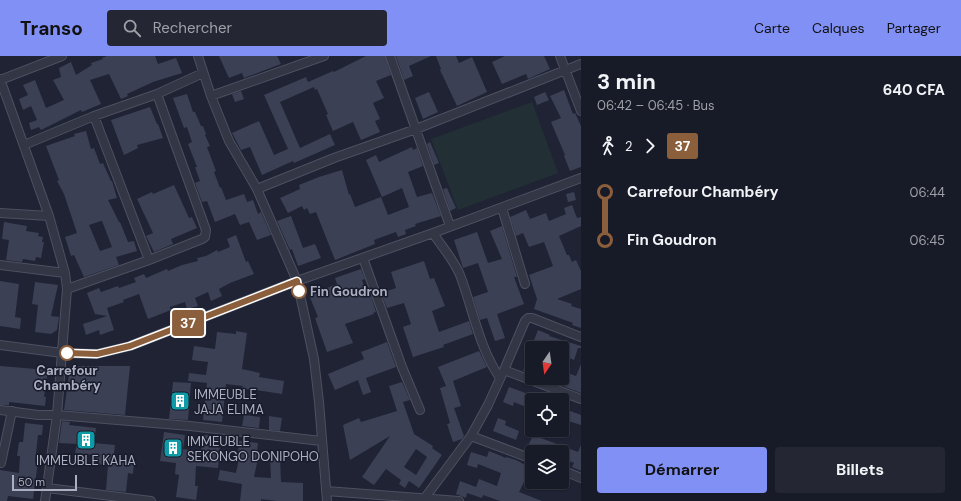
<!DOCTYPE html>
<html lang="fr">
<head>
<meta charset="utf-8">
<style>
  :root { --surface:#171a27; --page:#242733; --text:#f1f3f6; --muted:#9ea1a7; --line:#363844; --accent:#8090f4 }
  body { margin:0; font-family:"DM Sans",sans-serif; background:var(--page); color:var(--text); height:100vh; display:flex; flex-direction:column; font-size:15px; white-space:nowrap }
  * { box-sizing:border-box; margin:0 }
  p { font-size:13px; color:var(--muted) }
  .icon { flex:none; width:22px; height:22px; fill:none; stroke:currentColor; stroke-width:2; stroke-linecap:round; stroke-linejoin:round }
  .map { position:relative; flex:1; overflow:hidden }
  .side { display:flex; flex-direction:column; background:var(--surface); width:380px }
  .side>* { flex:none }
  .badge { padding:0 8px; border-radius:3px; font-size:14px; line-height:26px }
  .needle { width:26px; rotate:193deg }
  .controls { position:absolute; left:525px; top:285px; display:grid; gap:8px }
  .controls a { display:grid; place-items:center; width:44px; height:44px; border-radius:4px; background:var(--surface); box-shadow:0 1px 3px #0004,0 0 0 1px var(--line); font-size:20px }
  .scale { position:absolute; left:12px; bottom:10px; width:65px; box-sizing:border-box; padding-left:4px; border:2px solid #acafc2; border-top:0; font-size:11px; line-height:14px; white-space:nowrap; color:#acafc2; -webkit-text-stroke:3px #181b29; paint-order:stroke }
  .map>.badge { position:absolute; translate:-50% -50%; box-shadow:0 0 0 2px #fff }
  .legs { display:flex; align-items:center; gap:6px; height:44px; padding:0 16px; font-size:13px }
  .legs p { margin-inline-start:auto }
  .summary { display:flex; align-items:center; justify-content:space-between; height:68px; padding:0 16px }
  h1 { font-size:22px; font-weight:700; line-height:30px }
  .primary-button { display:flex; gap:8px; margin-top:auto; padding:8px 16px }
  .primary-button a { flex:1; height:46px; border-radius:4px; background:var(--accent); color:#111; font-size:16px; font-weight:700; line-height:46px; text-align:center }
  .primary-button a+a { background:var(--page); color:var(--text) }
  ul { padding:0 16px; list-style:none }
  li { display:flex; align-items:center; gap:14px; height:48px; font-size:15px }
  li i { display:grid; place-items:center; width:6px; height:100%; margin:0 5px; background:currentColor }
  li i::after { content:''; width:10px; height:10px; margin:-5px; border:3px solid; border-radius:50%; background:var(--surface) }
  li p { margin-inline-start:auto }
  li:first-child i { background:linear-gradient(#0000 50%,currentColor 0) }
  li:last-child i { background:linear-gradient(currentColor 50%,#0000 0) }
  header { display:flex; align-items:center; gap:24px; box-sizing:border-box; height:56px; padding:0 20px; background:var(--accent); color:#111 }
  header strong { font-size:19px }
  nav { display:flex; gap:22px; margin-inline-start:auto; font-size:14px }
  .search { width:280px; height:36px; background:var(--page); display:flex; align-items:center; gap:10px; box-sizing:border-box; padding:0 14px; border-radius:4px; color:var(--muted); font-size:15px }
  main { display:flex; flex:1; min-height:0 }
  .map>svg:first-child { display:block }
  .pitch { fill:#223036 }
  .building { fill:#3b4055; fill-rule:evenodd }
  .lines { fill:none; stroke-linecap:round; stroke-linejoin:round }
  .street-casing { stroke:#4d5060; stroke-width:10 }
  .street { stroke:#323645; stroke-width:8 }
  .line-1-casing { stroke:#fff; stroke-width:9 }
  .line-1 { stroke:#8b5e3c; stroke-width:6 }
  .stop-1-dot { fill:#fff; stroke:#8b5e3c; stroke-width:2 }
  .labels { text-anchor:middle; stroke-width:3; stroke-linejoin:round; paint-order:stroke }
  .stop-label { font-size:13px; font-weight:bold; fill:#acafc2; stroke:#181b29; text-anchor:start }
  .poi-label { font-size:13px; fill:#acafc2; stroke:#181b29; text-anchor:start }
</style>
</head>
<body>
<header>
<strong>Transo</strong>
<div class="search"><svg class="icon" aria-label="search" viewBox="0 0 24 24"><circle cx="10" cy="10" r="6"/><path d="M15 15l6 6"/></svg>Rechercher</div>
<nav><a>Carte</a><a>Calques</a><a>Partager</a></nav>
</header>
<main>
<div class="map">
<svg width="581" height="445" viewBox="0 0 581 445">
  <rect width="100%" height="100%" fill="#1f2334"/>
  <path class="pitch" d="M532,46L558,117L458,154L431,83Z"/>
  <path class="building" d="M107,0H155L158,8L176,2L182,17L153,26L127,38L128,40L121,43L109,18L90,24L101,48L82,56L81,54L41,74L39,71L31,74L29,67L37,64L31,50L23,54L19,43L28,39L23,29L35,24L46,52L64,44L53,24L61,21L59,12L71,6L76,19L92,9L91,7L103,3L102,2Z
    M219,0H277L281,8L244,22L242,17L229,22Z
    M366,0H385L391,19L376,25L384,42L373,47L380,63L375,65L380,76L361,84L353,66L333,75L326,59L328,58L317,33L315,34L314,31L280,46L300,92L330,78L335,89L294,107L293,105L262,119L250,91L241,94L232,77L259,65L274,99L288,93L264,39L306,21L308,26L333,15L334,16Z
    M396,0H431L409,10L413,20L404,24Z
    M436,0H456L459,7L472,1L487,36L457,50L440,14L441,13Z
    M505,0H544L550,13L528,23L526,18L502,28L492,6Z
    M564,34L573,58L575,57L581,70V111L570,115L564,100L565,99L551,66L561,62L550,40Z
    M241,35L244,43L235,46L232,38Z
    M429,36L438,56L423,63L415,42Z
    M545,36L549,44L537,49L534,41Z
    M187,38L193,56H195L201,70H203L206,78L205,79L210,90L207,91L216,115L214,116L220,132L221,131L226,144L244,138L247,146L253,144L258,158L261,156L271,179L257,184L249,166L240,169L235,158L215,166L207,145L202,146L195,127L200,125L195,111H197L188,88L192,86L187,71L184,72L173,42Z
    M150,51L157,68H158L163,82L137,89L138,92L124,99L111,64Z
    M86,75L91,93L94,92L100,108L103,107L111,125H112L117,142L108,144L119,166H120L128,186L134,185L137,195L116,201L119,209L84,221L74,199L71,200L65,181L77,177L64,138L57,125L59,124L46,90L75,80L74,78ZM101,165H102L112,191L100,195L89,169Z
    M430,86L439,107L434,109L427,88Z
    M412,91L413,94L417,92L423,110L408,116L417,141L432,137L441,160L415,168L416,170L405,174L406,178L398,181L396,176L374,184L375,188L335,204L316,156L310,158L307,152L304,154L302,150L288,157L280,142L300,133L299,129L319,121L342,114L349,139L350,138L355,151L381,141L388,159L409,151L402,132L382,141L366,104L376,99L379,106Z
    M174,129L189,162L192,161L197,172L171,183L173,188L154,196L146,180L153,177L137,143L152,136L153,138Z
    M447,132L456,152L450,155L443,133Z
    M574,136L576,144L568,146L566,138Z
    M572,149L577,162L581,161V170L559,180L567,199H569L572,206L576,204L581,215V233L557,243L572,248L571,250L581,253V272L572,269L573,267L534,253L537,243L529,219L553,210L544,186L529,191L523,177L516,180L510,161L526,154L530,163L546,157L549,165L566,158L564,152Z
    M291,160L303,192L315,188L321,202L298,210L292,193L290,194L277,165Z
    M4,166L27,170L26,175L39,177L38,180L43,181L42,186H44L41,202L36,201L35,205L23,203L22,206L6,204L9,184L2,183Z
    M502,170L517,221H514L524,248L497,258L505,282L495,285L487,262L480,264L473,241L488,236L478,207L463,212L454,184L477,176L488,207L502,203L490,175Z
    M236,179L246,206L248,205L254,218L230,227L219,233L222,240L211,245L208,236L195,242L198,250L187,253L185,246L170,251L171,254L148,263L139,238L123,244L124,246L107,252L114,274L100,279L99,274L86,279L83,268L107,260L95,258L87,237L99,232L101,236L118,230L119,232L136,226L134,222L144,218L146,222L167,213L168,215L182,209L198,205L197,202L206,200L217,194L218,196L230,191L227,183Z
    M424,205L430,223L434,222L445,250L432,255L439,276L469,265L473,278L443,289L444,291L413,301L403,271L411,268L404,247L387,252L381,237L396,232L391,216Z
    M361,213L365,223L362,224L368,241L371,240L376,256L373,257L374,258L345,268L353,287L327,296L315,262L318,261L309,239L337,228L335,222Z
    M0,225L19,228L15,261L21,262L20,273L0,270Z
    M35,226L58,229L51,260L59,261L57,274L51,278L35,276L38,249L32,248Z
    M538,274L550,279L549,280L581,290V292H578L574,304L565,300L569,292H544L533,287Z
    M236,275L247,277L242,313L260,317L259,321L284,325L282,338L256,334V335L242,332L243,330L226,328L222,366L203,364L207,327L188,325L189,317L206,319L208,306L192,304L194,290L215,293L217,276L236,278Z
    M387,286L396,311L366,322L371,336L363,339L358,324L335,334L328,318L364,303L361,296Z
    M531,292H532V319L523,315Z
    M479,295L487,311L453,325L461,350L454,352L464,380L462,383L453,386L447,368L450,367L440,332L446,330L438,311Z
    M581,308V337L542,322H562V315L576,320Z
    M0,310L48,314L44,341H46L45,350L9,346V349H0Z
    M79,310H130L125,359L64,354L69,319L73,314Z
    M173,326L191,327L188,364L169,363Z
    M402,326L410,344L403,346L414,378L433,390L432,392L442,399L419,432L409,425L405,432L399,428L401,424L386,413L374,429L362,421L390,380L350,404L343,369L359,362L361,366L397,355L389,330ZM416,393L427,401L416,419L404,411Z
    M509,331L531,339L532,340V351L527,349L526,351L514,346L513,350L503,346Z
    M562,352L581,359V369L562,363Z
    M244,359L260,361L259,372L242,370Z
    M269,360L282,362L280,375L269,374Z
    M498,362L506,365L505,369L519,375L516,384L493,375Z
    M62,365L70,366L69,369L96,372L94,387L115,389L113,405L134,407L133,418L128,417L126,436L106,434L108,409L95,408L96,399L75,397L77,388L59,387Z
    M25,367L43,369L42,379H38L35,406H38L33,443L8,440L7,445H0V414L19,417L20,400H17L19,386H23Z
    M164,376L185,379L183,393L201,396L203,379L221,380L218,412L196,410L195,430H198L196,444L176,441L179,419L175,418L176,407L160,405Z
    M533,379L578,396L581,389V415L572,411L574,407L562,402V396H545L528,390Z
    M239,385L258,387L256,406L257,407L254,421L271,422L270,400H280L281,426L303,427V445H277L261,443V445H240L242,428L218,424L220,414L236,417L240,398H238Z
    M489,395L506,402V401L516,404L531,412L519,436L542,445H500L483,439L482,442L467,437L466,442L456,438L460,425L476,431L479,423L497,430L501,417L478,408L477,412L467,409L471,396L487,401Z"/>
  <g class="lines">
    <defs>
      <path id="street" d="M198,0L211,40L229,85L257,133L297,225L314,303L319,346L327,445
        M390,0L450,170
        M560,0L581,55
        M0,23L49,160L65,217L67,233L57,359L45,445
        M0,24L62,0
        M211,40L324,0
        M94,60L149,204
        M24,89L94,60L157,38L203,17
        M257,133L334,102L416,73L581,8
        M502,152L525,228
        M0,157L49,160
        M433,177C442,191 454,204 460,219C473,253 479,292 500,322
        M363,202L402,311L420,354
        M0,209L65,217
        M67,233L149,204L202,183L205,181L206,174L157,38
        M0,289L62,297L97,298L130,290L297,225L433,177L581,122
        M504,314L581,343
        M0,354L38,359H57L190,370L321,385
        M471,380L532,403
        M1,407L12,355
        M562,414L581,422
        M47,432L151,445
        M326,435L459,445
        M424,443L471,380L488,349L504,314L525,265L528,262H532L581,281"/>
    </defs>
    <use href="#street" class="street-casing"/>
    <use href="#street" class="street"/>
  </g>
  <g class="lines">
    <defs>
      <path id="line-1" d="M67,297L97,298L130,290L297,225L299,235"/>
    </defs>
    <use href="#line-1" class="line-1-casing"/>
    <use href="#line-1" class="line-1"/>
  </g>
  <defs>
    <symbol id="building-square" viewBox="-11 -11 22 22"><rect x="-9" y="-9" width="18" height="18" rx="4" fill="#0f9aa8" stroke="#181b29"/><path d="M-4-6H4V6H1V3H-1V6H-4ZM-2.5-4.3h1.7v1.8h-1.7ZM.8-4.3h1.7v1.8H.8ZM-2.5-1h1.7V.8h-1.7ZM.8-1h1.7V.8H.8Z" fill="#fff"/></symbol>
  </defs>
  <g fill-rule="evenodd">
    <use href="#building-square" x="169" y="334" width="22" height="22"/>
    <use href="#building-square" x="75" y="373" width="22" height="22"/>
    <use href="#building-square" x="162" y="381" width="22" height="22"/>
  </g>
  <g class="stop-1-dot">
    <circle cx="299" cy="235" r="7"/>
    <circle cx="67" cy="297" r="7"/>
  </g>
  <g class="labels">
    <g class="stop-label">
      <text x="310" y="240">Fin Goudron</text>
      <text x="67" y="319" text-anchor="middle">Carrefour<tspan x="67" dy="15">Chambéry</tspan></text>
    </g>
    <g class="poi-label">
      <text x="194" y="343">IMMEUBLE<tspan x="194" dy="15">JAJA ELIMA</tspan></text>
      <text x="187" y="390">IMMEUBLE<tspan x="187" dy="15">SEKONGO DONIPOHO</tspan></text>
      <text x="86" y="409" text-anchor="middle">IMMEUBLE KAHA</text>
    </g>
  </g>
</svg>
<div class="controls">
<a><svg class="needle" viewBox="-14 -14 28 28"><path d="M0-13l5 13h-10z" fill="#e53935"/><path d="M0 13l5-13h-10z" fill="#9ea1a7"/></svg></a>
<a><svg class="icon" aria-label="locate" viewBox="0 0 24 24"><circle cx="12" cy="12" r="6"/><path d="M12 2v4M12 18v4M2 12h4M18 12h4"/></svg></a>
<a><svg class="icon" aria-label="layers" viewBox="0 0 24 24"><path d="M12 4l9 5-9 5-9-5zM3 14l9 5 9-5"/></svg></a>
</div>
<div class="scale">50 m</div>
<b class="badge" style="left:188px;top:267px;background:#8b5e3c;color:#fff">37</b>
</div>
<section class="side">
<div class="summary"><div><h1>3 min</h1><p>06:42 – 06:45 · Bus</p></div><b>640 CFA</b></div>
<div class="legs"><svg class="icon" aria-label="walk" viewBox="0 0 24 24"><circle cx="13" cy="4" r="2"/><path d="M13 8l-2 6 4 7M11 14l-3 7M7 12l3-4h3l4 4"/></svg>2<svg class="icon" aria-label="forward" viewBox="0 0 24 24"><path d="M9 5l7 7-7 7"/></svg><b class="badge" style="background:#8b5e3c;color:#fff">37</b></div>
<ul>
<li><i style="color:#8b5e3c"></i><b>Carrefour Chambéry</b><p>06:44</p></li>
<li><i style="color:#8b5e3c"></i><b>Fin Goudron</b><p>06:45</p></li>
</ul>
<div class="primary-button"><a>Démarrer</a><a>Billets</a></div>
</section>
</main>
</body>
</html>
